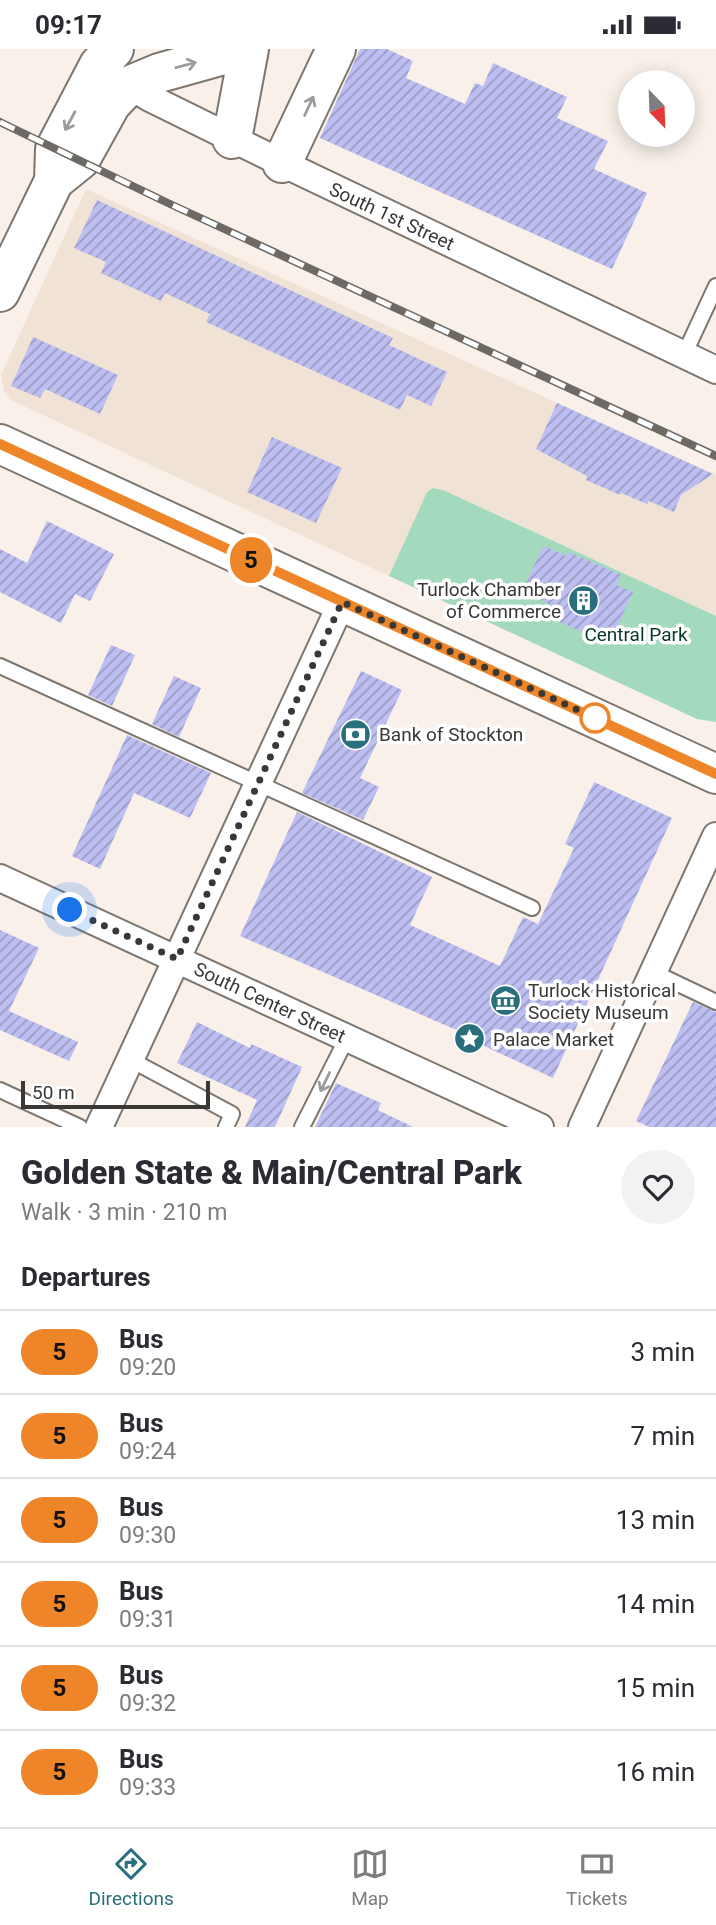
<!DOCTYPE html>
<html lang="en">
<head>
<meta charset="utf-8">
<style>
  :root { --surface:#fff; --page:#f2f2f3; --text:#2b2b33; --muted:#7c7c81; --line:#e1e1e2; --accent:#2a6f7e }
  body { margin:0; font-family:Roboto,sans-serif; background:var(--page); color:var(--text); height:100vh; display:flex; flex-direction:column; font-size:26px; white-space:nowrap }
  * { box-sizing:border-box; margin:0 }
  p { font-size:23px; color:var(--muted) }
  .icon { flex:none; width:38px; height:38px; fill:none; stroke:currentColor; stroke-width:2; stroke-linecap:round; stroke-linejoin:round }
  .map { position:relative; height:1078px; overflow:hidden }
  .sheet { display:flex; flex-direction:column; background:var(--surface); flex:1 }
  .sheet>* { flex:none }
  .badge { padding:0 14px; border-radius:23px; font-size:24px; line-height:46px }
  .needle { width:46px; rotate:157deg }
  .controls { position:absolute; left:618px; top:21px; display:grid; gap:14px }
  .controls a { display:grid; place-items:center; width:77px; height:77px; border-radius:50%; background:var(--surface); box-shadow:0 4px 18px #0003; font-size:35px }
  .scale { position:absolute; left:21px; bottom:18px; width:189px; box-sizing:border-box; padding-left:7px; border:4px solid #3a3835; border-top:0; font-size:19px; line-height:24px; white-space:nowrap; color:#3a3835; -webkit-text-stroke:5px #fff; paint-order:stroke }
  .you { position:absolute; width:35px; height:35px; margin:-18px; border:5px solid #fff; border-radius:50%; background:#1a73e8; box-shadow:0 0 0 10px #1a73e833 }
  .map>.badge { position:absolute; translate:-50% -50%; box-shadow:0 0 0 4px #fff }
  h2 { padding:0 21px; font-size:26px; line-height:63px }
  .round { display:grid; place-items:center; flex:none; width:74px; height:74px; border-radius:37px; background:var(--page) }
  .summary { display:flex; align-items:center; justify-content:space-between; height:119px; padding:0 21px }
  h1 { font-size:33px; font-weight:800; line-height:52px }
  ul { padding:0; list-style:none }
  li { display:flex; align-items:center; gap:21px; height:84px; padding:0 21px; border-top:2px solid var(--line) }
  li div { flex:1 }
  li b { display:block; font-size:26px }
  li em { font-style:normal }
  li .badge { min-width:77px; font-weight:700; text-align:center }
  .status { display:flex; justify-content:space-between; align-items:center; height:49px; padding:0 35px; background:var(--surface); direction:ltr }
  .status svg { height:19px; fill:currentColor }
  .tab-bar { display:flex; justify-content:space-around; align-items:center; height:98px; border-top:2px solid var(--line); background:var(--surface); font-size:19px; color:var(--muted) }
  .tab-bar a { display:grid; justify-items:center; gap:4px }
  .tab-bar .selected { color:var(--accent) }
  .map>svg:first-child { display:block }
  .built { fill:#f0e3d6 }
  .green { fill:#a3d9bd }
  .building { fill:url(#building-hatch) }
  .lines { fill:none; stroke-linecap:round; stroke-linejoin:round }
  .lane-casing { stroke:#7c766f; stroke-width:18 }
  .street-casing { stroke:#7c766f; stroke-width:30 }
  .secondary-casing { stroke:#7c766f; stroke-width:42 }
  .primary-casing { stroke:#7c766f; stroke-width:42 }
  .lane { stroke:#fff; stroke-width:14 }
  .street { stroke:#fff; stroke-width:26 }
  .secondary { stroke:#fff; stroke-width:38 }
  .primary { stroke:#fff; stroke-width:38 }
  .rail-casing { stroke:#6d6965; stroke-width:8 }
  .rail { stroke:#fff; stroke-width:5; stroke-dasharray:16; stroke-linecap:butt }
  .oneway { stroke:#9c9c9a }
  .line-casing { stroke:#fff; stroke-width:16 }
  .line { stroke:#ee8528; stroke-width:10 }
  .walk { stroke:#3a3835; stroke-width:7; stroke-dasharray:0 12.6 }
  .stop-dot { fill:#fff; stroke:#ee8528; stroke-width:3.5 }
  .labels { text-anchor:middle; stroke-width:7; stroke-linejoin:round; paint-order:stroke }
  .street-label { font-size:19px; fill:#3a3835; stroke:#fff }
  .poi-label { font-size:19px; fill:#3a3835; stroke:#fff; text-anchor:start }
  .park-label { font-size:19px; fill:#093825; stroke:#fff }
</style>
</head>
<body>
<div class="status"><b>09:17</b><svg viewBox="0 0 49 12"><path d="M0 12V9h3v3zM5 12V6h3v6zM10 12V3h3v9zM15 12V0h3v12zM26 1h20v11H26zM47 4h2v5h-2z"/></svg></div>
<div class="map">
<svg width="716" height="1078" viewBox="0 0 716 1078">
  <defs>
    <pattern id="building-hatch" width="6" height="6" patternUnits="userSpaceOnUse" patternTransform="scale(1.75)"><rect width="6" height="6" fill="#bdbef1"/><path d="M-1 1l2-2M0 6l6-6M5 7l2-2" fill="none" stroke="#9b9bc4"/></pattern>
  </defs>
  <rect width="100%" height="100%" fill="#f8f0e9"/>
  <path class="built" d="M86,140L716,426V567L438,439L427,444L389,527L13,352L4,343L1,326Z"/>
  <path class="green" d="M433,439L443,441L716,567V673L697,670L389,527L427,443Z"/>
  <path class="building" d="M360,0H387L413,12L406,29L465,55L475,34L483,37L493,14L567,48L557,69L608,92L594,120L647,144L612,220L320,89Z
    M97,151L393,289L389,296L447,323L431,357L407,346L400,361L206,273L210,265L165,244L161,252L101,224L106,213L74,199Z
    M33,288L118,326L100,365L45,340L40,349L11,337Z
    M557,354L713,425L681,446L674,463L649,452L647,455L621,444L620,446L586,431L587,427L536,400Z
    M272,388L342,419L316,474L247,443Z
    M47,472L114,505L90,552L75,545L61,574L0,543V500L27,514Z
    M543,497L567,507L569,503L621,526L616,536L633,543L609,595L551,569L556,558L522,543Z
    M111,596L135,606L112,657L88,646Z
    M361,622L402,641L360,729L379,738L363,771L302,744Z
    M174,627L201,639L179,688L152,675Z
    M127,686L211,724L190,769L134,744L100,820L72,807Z
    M594,733L672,769L553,1029L467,989L468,986L240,887L297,763L432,828L410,876L500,917L523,868L538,875L574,799L565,795Z
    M0,881L39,899L9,962L78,993L69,1012L0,981Z
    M693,953L716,963V1078H649L636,1072Z
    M197,973L250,999L251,995L302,1018L275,1078H245L257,1051L177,1014Z
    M336,1034L381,1054L378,1061L413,1078H315Z"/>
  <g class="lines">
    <defs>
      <path id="lane" d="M684,306L716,237
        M0,617L532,859
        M653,923L716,953
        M131,1011L232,1065L226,1078
        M0,1041L80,1078
        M302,1078L347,989"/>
      <path id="street" d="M120,31L148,48L282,114L716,321
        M0,829L540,1078
        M99,1078L342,553
        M582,1078L716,787"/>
      <path id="secondary" d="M232,90L249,0
        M282,114L336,0
        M54,132L80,111L111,55L128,37L159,24L245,0
        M0,243L54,132L55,100L99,16L114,0"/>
      <path id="primary" d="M0,395L716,725"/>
    </defs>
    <use href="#lane" class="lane-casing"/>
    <use href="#street" class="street-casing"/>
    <use href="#secondary" class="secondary-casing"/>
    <use href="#primary" class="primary-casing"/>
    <use href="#lane" class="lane"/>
    <use href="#street" class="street"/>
    <use href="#secondary" class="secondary"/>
    <use href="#primary" class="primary"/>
    <defs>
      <path id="rail" d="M0,73L170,155L716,407"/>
    </defs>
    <use href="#rail" class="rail-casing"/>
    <use href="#rail" class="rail"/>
  </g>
  <defs><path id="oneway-shaft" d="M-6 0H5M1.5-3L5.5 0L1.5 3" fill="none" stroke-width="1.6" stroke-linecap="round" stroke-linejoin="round" transform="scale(1.75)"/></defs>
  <g class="oneway">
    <use href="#oneway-shaft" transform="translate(186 16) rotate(-15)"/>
    <use href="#oneway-shaft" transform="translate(309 57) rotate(-65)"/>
    <use href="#oneway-shaft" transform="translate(70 72) rotate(118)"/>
    <use href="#oneway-shaft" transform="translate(325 1033) rotate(116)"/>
  </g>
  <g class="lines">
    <defs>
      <path id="line" d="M0,395L716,725"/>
    </defs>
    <use href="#line" class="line-casing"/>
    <use href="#line" class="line"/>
    <path class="walk" d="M70,861L177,910L342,553L595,669"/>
  </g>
  <defs>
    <symbol id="building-disc" viewBox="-11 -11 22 22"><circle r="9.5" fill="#2a6f7e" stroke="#fff"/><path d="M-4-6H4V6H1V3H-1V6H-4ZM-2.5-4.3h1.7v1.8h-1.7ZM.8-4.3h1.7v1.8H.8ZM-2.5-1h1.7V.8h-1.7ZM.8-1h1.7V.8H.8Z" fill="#fff"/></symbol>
    <symbol id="bank-disc" viewBox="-11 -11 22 22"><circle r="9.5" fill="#2a6f7e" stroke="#fff"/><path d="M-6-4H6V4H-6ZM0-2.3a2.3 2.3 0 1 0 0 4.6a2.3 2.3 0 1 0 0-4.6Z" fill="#fff"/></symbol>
    <symbol id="museum-disc" viewBox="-11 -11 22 22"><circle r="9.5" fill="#2a6f7e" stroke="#fff"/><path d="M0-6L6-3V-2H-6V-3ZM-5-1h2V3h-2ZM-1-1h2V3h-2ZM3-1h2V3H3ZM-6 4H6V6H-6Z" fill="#fff"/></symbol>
    <symbol id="sight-disc" viewBox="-11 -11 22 22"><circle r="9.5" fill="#2a6f7e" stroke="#fff"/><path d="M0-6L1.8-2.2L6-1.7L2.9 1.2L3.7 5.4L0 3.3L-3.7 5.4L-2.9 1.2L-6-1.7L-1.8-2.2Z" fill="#fff"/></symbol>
  </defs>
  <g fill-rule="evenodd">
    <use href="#building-disc" x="566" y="534" width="35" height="35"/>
    <use href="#bank-disc" x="338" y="668" width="35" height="35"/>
    <use href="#museum-disc" x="488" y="934" width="35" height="35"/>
    <use href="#sight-disc" x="452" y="972" width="35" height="35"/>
  </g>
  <circle class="stop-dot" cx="595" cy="669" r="14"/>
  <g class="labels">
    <g class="street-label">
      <text transform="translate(392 167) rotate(25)" y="7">South 1st Street</text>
      <text transform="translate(270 953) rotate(25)" y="7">South Center Street</text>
    </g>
    <g class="poi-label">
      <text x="561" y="547" text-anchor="end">Turlock Chamber<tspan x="561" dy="22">of Commerce</tspan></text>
      <text x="379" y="692">Bank of Stockton</text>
      <text x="528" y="948">Turlock Historical<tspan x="528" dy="22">Society Museum</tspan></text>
      <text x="493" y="997">Palace Market</text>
    </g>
    <g class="park-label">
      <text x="636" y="592">Central Park</text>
    </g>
  </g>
</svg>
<div class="controls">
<a><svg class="needle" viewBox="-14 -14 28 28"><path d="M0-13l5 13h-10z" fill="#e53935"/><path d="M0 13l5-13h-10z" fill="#7c7c81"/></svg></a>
</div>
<div class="scale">50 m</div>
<div class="you" style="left:70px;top:861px"></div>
<b class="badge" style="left:251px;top:511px;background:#ee8528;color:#111">5</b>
</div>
<section class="sheet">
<div class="summary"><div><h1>Golden State &amp; Main/Central Park</h1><p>Walk · 3 min · 210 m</p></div><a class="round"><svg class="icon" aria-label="heart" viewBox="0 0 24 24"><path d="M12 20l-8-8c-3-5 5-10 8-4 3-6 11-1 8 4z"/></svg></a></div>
<h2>Departures</h2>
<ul>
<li><span class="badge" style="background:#ee8528;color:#111">5</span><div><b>Bus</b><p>09:20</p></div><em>3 min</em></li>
<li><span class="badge" style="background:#ee8528;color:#111">5</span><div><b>Bus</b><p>09:24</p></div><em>7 min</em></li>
<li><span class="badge" style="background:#ee8528;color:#111">5</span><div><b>Bus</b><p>09:30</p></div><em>13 min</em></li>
<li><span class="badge" style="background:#ee8528;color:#111">5</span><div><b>Bus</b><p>09:31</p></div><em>14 min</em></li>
<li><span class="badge" style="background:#ee8528;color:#111">5</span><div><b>Bus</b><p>09:32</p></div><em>15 min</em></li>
<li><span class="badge" style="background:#ee8528;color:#111">5</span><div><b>Bus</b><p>09:33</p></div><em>16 min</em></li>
</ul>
</section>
<nav class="tab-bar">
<a class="selected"><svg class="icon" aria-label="directions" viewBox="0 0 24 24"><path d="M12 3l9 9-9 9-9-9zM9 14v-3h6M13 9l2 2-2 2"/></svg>Directions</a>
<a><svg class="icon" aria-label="map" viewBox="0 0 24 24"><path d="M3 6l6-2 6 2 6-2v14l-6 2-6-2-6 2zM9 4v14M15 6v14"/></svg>Map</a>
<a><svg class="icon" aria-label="tickets" viewBox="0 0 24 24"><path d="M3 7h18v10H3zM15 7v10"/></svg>Tickets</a>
</nav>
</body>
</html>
